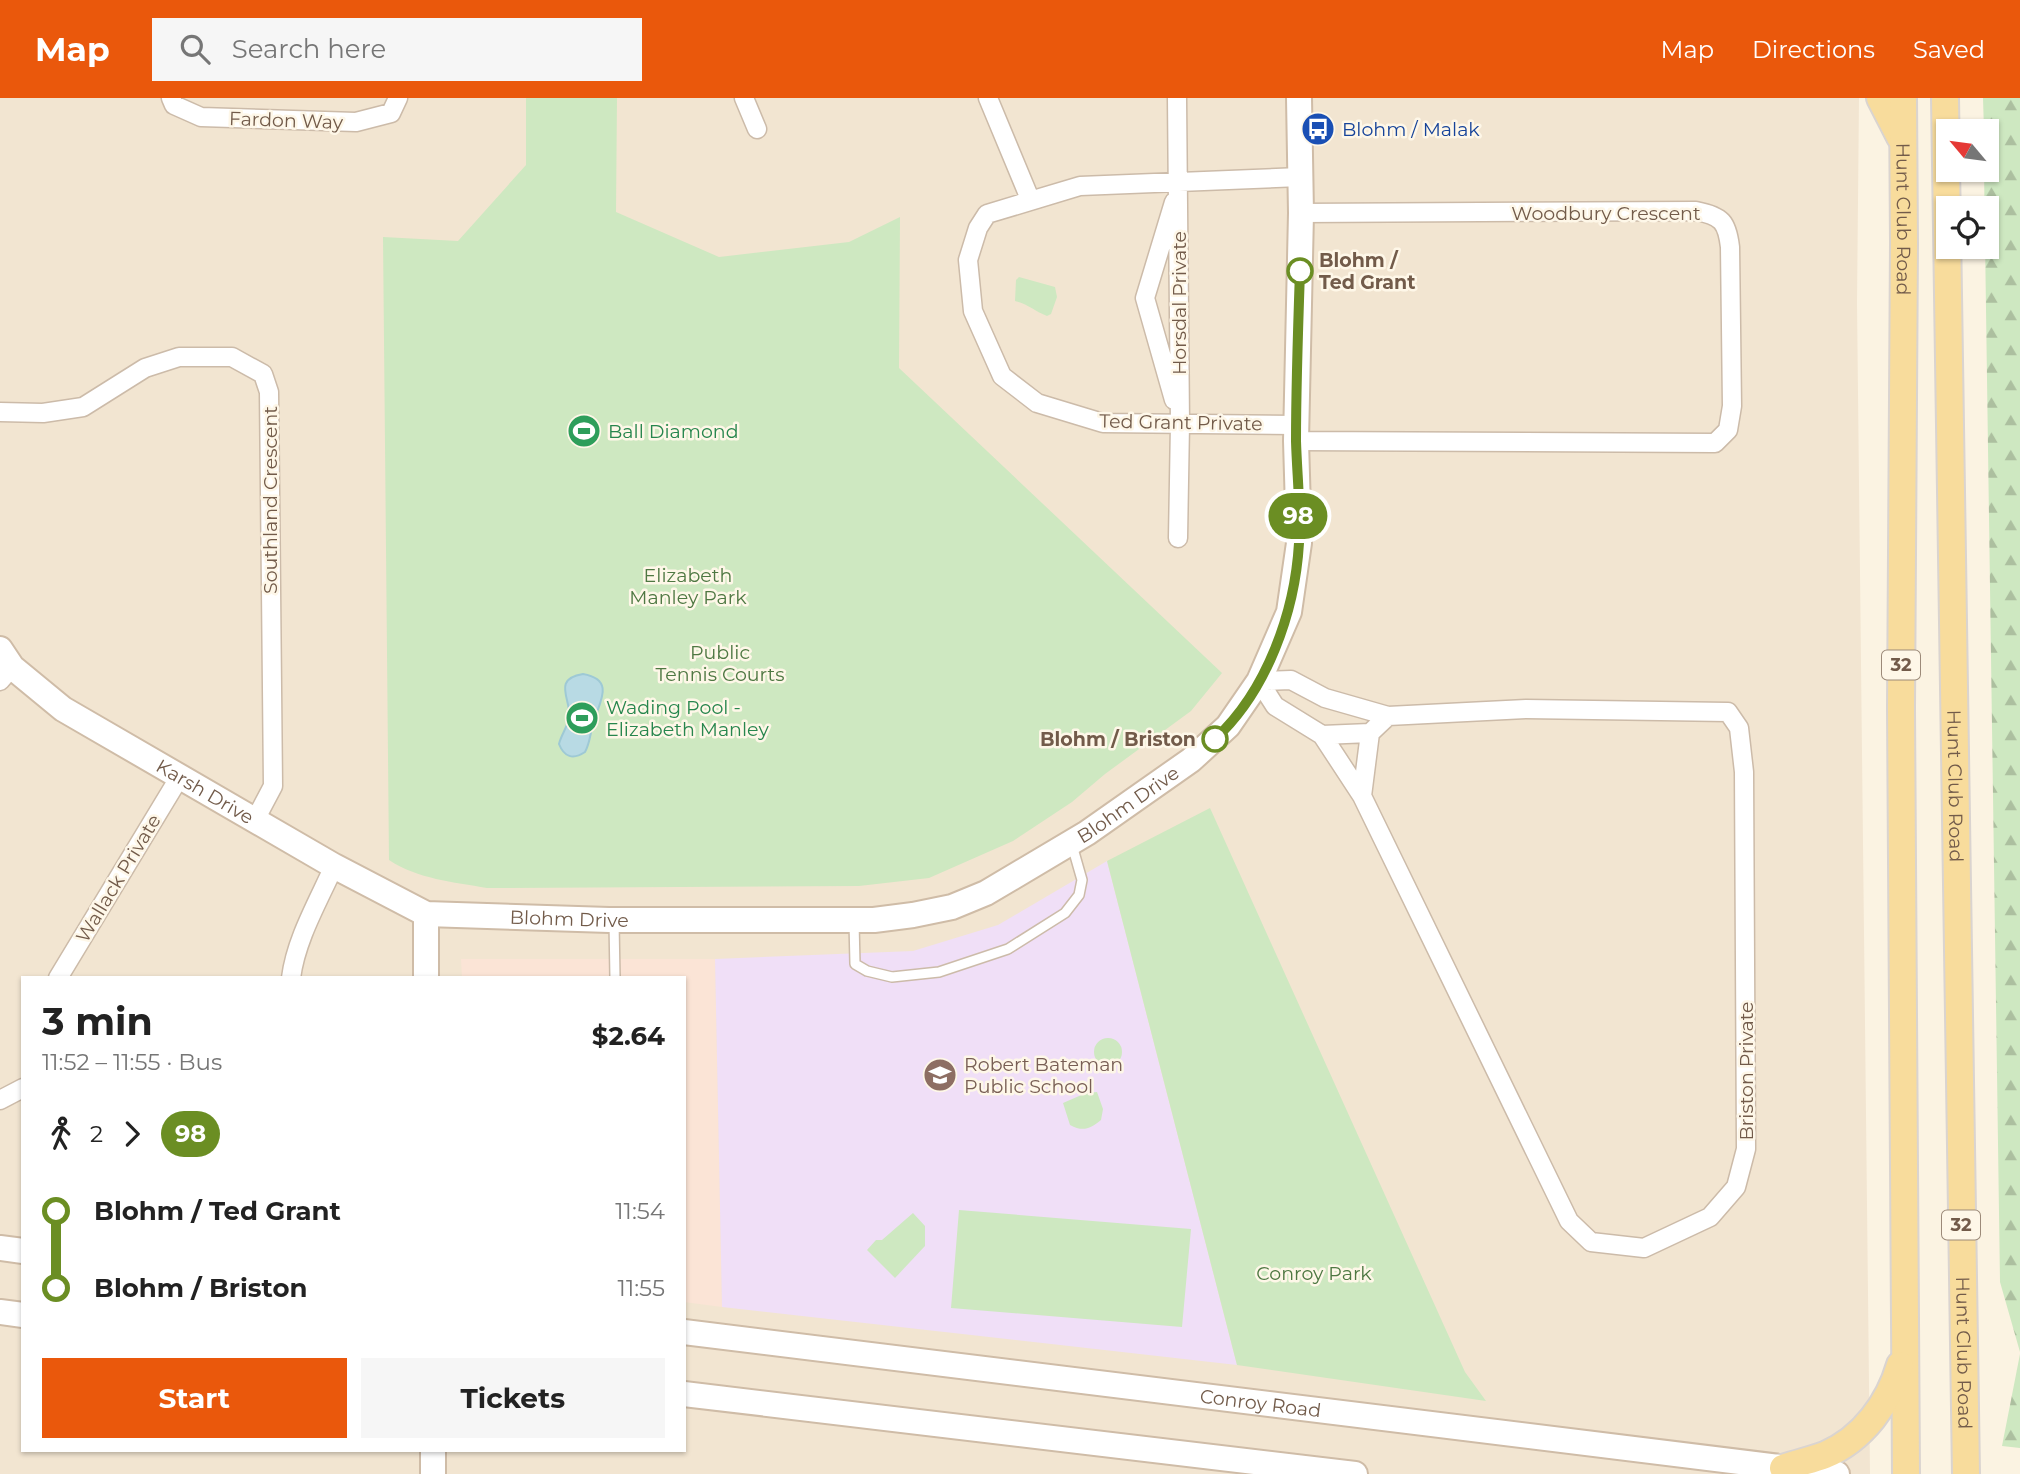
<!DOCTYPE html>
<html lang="en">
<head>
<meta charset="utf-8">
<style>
  :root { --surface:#fff; --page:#f6f6f6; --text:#222; --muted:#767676; --accent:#ea580c }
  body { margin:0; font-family:Montserrat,sans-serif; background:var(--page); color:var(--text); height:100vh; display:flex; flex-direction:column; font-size:26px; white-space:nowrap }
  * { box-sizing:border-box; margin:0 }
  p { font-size:23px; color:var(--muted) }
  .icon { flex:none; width:38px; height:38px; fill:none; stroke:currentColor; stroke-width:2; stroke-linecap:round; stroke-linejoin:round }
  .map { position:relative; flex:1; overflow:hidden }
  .drawer { position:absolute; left:21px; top:878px; width:665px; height:476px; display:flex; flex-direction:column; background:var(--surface); border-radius:0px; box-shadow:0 2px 5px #0004 }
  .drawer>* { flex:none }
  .badge { padding:0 14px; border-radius:23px; font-size:24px; line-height:46px }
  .needle { width:46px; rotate:299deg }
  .tools { position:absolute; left:1936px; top:21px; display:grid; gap:14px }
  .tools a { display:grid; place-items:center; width:63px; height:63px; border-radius:0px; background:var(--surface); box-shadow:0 2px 5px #0004; font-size:35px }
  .map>.badge { position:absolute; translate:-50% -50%; box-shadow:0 0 0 4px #fff }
  .legs { display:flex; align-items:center; gap:10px; height:77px; padding:0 21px; font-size:23px }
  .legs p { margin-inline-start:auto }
  .headline { display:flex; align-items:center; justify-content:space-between; height:119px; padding:0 21px }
  h1 { font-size:38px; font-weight:700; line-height:52px }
  .cta { display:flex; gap:14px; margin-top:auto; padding:14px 21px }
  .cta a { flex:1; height:80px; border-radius:0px; background:var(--accent); color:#fff; font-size:28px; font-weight:700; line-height:80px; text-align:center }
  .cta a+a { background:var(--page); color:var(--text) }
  ul { padding:0 21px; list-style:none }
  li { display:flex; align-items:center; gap:24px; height:77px; font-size:26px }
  li i { display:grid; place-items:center; width:10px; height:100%; margin:0 9px; background:currentColor }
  li i::after { content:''; width:18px; height:18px; margin:-9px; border:5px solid; border-radius:50%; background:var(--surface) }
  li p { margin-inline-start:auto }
  li:first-child i { background:linear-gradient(#0000 50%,currentColor 0) }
  li:last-child i { background:linear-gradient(currentColor 50%,#0000 0) }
  header { display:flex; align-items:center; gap:42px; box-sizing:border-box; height:98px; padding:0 35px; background:var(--accent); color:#fff }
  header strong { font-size:33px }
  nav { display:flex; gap:38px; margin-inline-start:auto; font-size:24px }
  .search { width:490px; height:63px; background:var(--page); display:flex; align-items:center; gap:18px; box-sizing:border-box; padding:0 24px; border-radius:0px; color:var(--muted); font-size:26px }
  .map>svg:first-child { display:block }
  .residential { fill:#f2e5d1; fill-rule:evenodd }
  .commercial { fill:#fbe4d6 }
  .education { fill:#f0dff7 }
  .forest { fill:url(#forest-firs) }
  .park { fill:#cee8c1 }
  .water { fill:#b8dae4; stroke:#9ec9d5; stroke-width:2 }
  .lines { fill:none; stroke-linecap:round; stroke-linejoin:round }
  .lane-casing { stroke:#ccbba9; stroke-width:12 }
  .street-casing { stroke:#ccbba9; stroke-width:21 }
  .secondary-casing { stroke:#cfbca7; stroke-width:28 }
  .primary-casing { stroke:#dad4d0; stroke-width:30 }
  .lane { stroke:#fff; stroke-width:9 }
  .street { stroke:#fff; stroke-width:18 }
  .secondary { stroke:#fff; stroke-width:24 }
  .primary { stroke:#f8dc9c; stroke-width:26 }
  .line-1-casing { stroke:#fff; stroke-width:16 }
  .line-1 { stroke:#6b8e23; stroke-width:10 }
  .stop-1-dot { fill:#fff; stroke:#6b8e23; stroke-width:3.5 }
  .labels { text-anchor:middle; stroke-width:5; stroke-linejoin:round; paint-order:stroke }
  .shield { fill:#fef7e8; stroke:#9c8a79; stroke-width:2 }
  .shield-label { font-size:18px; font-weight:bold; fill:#725b4a }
  .street-label { font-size:19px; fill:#725b4a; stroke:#fef7e8 }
  .transit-label { font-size:19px; fill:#164399; stroke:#fef7e8; text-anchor:start }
  .stop-label { font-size:19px; font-weight:bold; fill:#725b4a; stroke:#fef7e8; text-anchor:start }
  .leisure-label { font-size:19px; fill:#27864d; stroke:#fef7e8; text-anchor:start }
  .park-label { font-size:19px; fill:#4e7842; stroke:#fef7e8 }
  .education-label { font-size:19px; fill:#785e54; stroke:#fef7e8; text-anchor:start }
</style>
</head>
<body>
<header>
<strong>Map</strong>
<div class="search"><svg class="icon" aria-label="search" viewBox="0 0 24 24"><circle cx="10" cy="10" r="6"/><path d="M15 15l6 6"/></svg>Search here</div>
<nav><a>Map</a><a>Directions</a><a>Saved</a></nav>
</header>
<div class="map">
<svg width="2020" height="1376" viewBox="0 0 2020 1376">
  <defs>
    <pattern id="forest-firs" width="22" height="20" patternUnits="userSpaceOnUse" patternTransform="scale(1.75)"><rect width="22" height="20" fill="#cee8c1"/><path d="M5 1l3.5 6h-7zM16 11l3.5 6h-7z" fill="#acbf9f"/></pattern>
  </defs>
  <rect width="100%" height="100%" fill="#fbf3e2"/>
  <path class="residential" d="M0,0H1859L1857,205L1870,1376H0ZM23,880H684V1353H23Z"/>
  <path class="commercial" d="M461,861H715L722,1209L684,1204V880H462Z"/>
  <path class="education" d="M1107,763L1237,1267L722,1209L715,861L913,853L998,827Z"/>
  <path class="forest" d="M1983,0H2020V1254L2000,1184L1984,72H1986V33H1984Z
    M2020,1256V1350L2002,1348Z"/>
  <path class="park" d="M526,0H617L616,114L719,159L849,144L900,119L899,270L1222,575L1191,613L1105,676L1072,704L1013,743L929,780L859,788L487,790C453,784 418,781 389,762L383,139L458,143L526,67Z
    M1019,179L1055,189L1057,199L1051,216L1047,218C1034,213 1030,207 1015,203L1016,182Z
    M1210,710L1465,1274L1486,1303L1237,1267L1107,763Z
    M1094 954a14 14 0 1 1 28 0a14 14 0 1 1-28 0Z
    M1097,994L1103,1011L1101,1022C1090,1031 1083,1034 1070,1027L1063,1005L1086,995Z
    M959,1112L1191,1131L1182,1229L951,1210Z
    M913,1115L925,1128V1148L895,1180L867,1152L876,1142H882Z"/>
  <path class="water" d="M583,576C617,582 598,606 593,626C590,636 590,645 585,654C573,662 564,659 559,646C561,637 567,630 569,620C572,602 551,581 583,576Z"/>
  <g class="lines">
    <defs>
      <path id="lane" d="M614,824L615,880
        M854,824L855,866L867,873L892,879L939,874L1008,851L1065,815L1079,797L1082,782L1072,747"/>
      <path id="street" d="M171,0L174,7L201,19L356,24L391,15L398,0
        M744,0L757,31
        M988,0L1030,101
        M1177,0L1180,326L1178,440
        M1174,104L1145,200L1174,302
        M0,314L43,315L83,309L145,270L179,259H232L263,276L269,294L273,688L255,722
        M1296,327L1103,325L1037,305L1002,278L973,213L968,162L978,130L987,116L1080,88L1300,79
        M1296,343L1715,345L1728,332L1732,308L1730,149C1727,124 1722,118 1696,113L1301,115
        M0,583L12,569
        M1259,583L1275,608L1322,637L1362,698L1569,1123L1591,1144L1644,1150L1710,1119L1736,1089L1746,1051L1744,674L1739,630L1728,614L1526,611L1388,618L1370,635L1362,698
        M1259,583L1291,582L1325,600L1388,618
        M1322,637L1370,635
        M58,880L179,680
        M291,880C296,841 318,804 334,768
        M0,1002L23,990"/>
      <g id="secondary">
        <path id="s1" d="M0,551L12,569L63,611L334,768L426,816L609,822H874L913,817L952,809L986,795L1087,735L1191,662L1228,628L1259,583L1289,514L1299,445L1296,343L1301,115L1299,0"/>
        <path d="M426,880V816"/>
        <path d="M0,1150L23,1153"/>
        <path d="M0,1214L23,1217"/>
        <path id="s2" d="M684,1234L1837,1376"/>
        <path d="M684,1296L1355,1376"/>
        <path d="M433,1353V1376"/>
      </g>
      <g id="primary">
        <path d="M1880,0L1900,39"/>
        <path id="s3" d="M1903,0L1904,145L1901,610L1906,1376"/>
        <path id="s4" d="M1945,0L1966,1376"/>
        <path d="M1783,1370C1797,1365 1812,1362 1825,1357C1863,1341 1889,1305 1900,1267"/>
      </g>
    </defs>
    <use href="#lane" class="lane-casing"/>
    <use href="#street" class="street-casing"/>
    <use href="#secondary" class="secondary-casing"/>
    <use href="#primary" class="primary-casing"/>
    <use href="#lane" class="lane"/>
    <use href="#street" class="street"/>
    <use href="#secondary" class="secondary"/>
    <use href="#primary" class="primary"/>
  </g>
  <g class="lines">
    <defs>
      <path id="line-1" d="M1215,641C1267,593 1295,514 1299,445C1301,411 1297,377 1296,343C1296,287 1298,230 1300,173"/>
    </defs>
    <use href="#line-1" class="line-1-casing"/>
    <use href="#line-1" class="line-1"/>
  </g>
  <defs>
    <symbol id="bus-disc" viewBox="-11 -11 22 22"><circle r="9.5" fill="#1a4fb4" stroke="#fef7e8"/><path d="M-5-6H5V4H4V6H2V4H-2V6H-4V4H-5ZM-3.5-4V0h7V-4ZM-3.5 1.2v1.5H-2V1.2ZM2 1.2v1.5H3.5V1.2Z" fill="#fff"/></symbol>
    <symbol id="stadium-disc" viewBox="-11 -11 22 22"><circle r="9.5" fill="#2e9e5b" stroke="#fef7e8"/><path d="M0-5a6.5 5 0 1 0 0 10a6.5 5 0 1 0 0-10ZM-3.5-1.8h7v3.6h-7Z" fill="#fff"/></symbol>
    <symbol id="school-disc" viewBox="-11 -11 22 22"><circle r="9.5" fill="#8d6e63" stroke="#fef7e8"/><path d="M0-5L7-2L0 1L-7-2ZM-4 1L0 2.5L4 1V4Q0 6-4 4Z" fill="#fff"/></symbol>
  </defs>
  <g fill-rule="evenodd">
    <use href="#bus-disc" x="1299" y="12" width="38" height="38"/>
    <use href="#stadium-disc" x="565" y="314" width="38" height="38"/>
    <use href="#stadium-disc" x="563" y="601" width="38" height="38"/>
    <use href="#school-disc" x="921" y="958" width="38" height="38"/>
  </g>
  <g class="stop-1-dot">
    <circle cx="1300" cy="173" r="12"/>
    <circle cx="1215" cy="641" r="12"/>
  </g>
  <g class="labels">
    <g class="shield">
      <rect x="1882" y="552.5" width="38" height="29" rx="5"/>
      <rect x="1942" y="1112.5" width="38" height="29" rx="5"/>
    </g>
    <g class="shield-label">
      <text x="1901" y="573">32</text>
      <text x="1961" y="1133">32</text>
    </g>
    <g class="street-label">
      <text transform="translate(286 22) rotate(2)" y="7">Fardon Way</text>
      <text x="1606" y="122">Woodbury Crescent</text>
      <text dy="7" stroke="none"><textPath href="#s3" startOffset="121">Hunt Club Road</textPath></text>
      <text transform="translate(1179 205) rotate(-90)" y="7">Horsdal Private</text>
      <text transform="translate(1181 324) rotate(1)" y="7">Ted Grant Private</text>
      <text transform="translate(270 402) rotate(-90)" y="7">Southland Crescent</text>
      <text dy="7" stroke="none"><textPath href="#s4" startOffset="688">Hunt Club Road</textPath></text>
      <text dy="7" stroke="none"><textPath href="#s1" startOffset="252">Karsh Drive</textPath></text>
      <text dy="7" stroke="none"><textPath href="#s1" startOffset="1236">Blohm Drive</textPath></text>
      <text transform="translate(118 780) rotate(-59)" y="7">Wallack Private</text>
      <text dy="7" stroke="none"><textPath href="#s1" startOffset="648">Blohm Drive</textPath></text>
      <text transform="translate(1746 973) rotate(-90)" y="7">Briston Private</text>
      <text dy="7" stroke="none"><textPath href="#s4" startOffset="1255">Hunt Club Road</textPath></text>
      <text dy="7" stroke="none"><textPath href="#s2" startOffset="581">Conroy Road</textPath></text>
    </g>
    <g class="transit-label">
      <text x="1342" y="38">Blohm / Malak</text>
    </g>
    <g class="stop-label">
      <text x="1319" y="169">Blohm /<tspan x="1319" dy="22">Ted Grant</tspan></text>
      <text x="1196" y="648" text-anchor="end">Blohm / Briston</text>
    </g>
    <g class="leisure-label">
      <text x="608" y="340">Ball Diamond</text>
      <text x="606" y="616">Wading Pool -<tspan x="606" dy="22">Elizabeth Manley</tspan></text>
    </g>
    <g class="park-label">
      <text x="688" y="484">Elizabeth<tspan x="688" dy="22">Manley Park</tspan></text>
      <text x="720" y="561">Public<tspan x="720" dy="22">Tennis Courts</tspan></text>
      <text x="1314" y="1182">Conroy Park</text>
    </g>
    <g class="education-label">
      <text x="964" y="973">Robert Bateman<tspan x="964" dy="22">Public School</tspan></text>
    </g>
  </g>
</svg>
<div class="tools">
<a><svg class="needle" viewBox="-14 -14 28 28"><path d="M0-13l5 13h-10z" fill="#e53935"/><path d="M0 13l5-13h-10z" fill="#767676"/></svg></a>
<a><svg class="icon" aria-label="locate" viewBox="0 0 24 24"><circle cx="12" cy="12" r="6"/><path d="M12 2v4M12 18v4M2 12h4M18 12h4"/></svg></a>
</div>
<b class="badge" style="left:1298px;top:418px;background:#6b8e23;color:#fff">98</b>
<section class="drawer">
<div class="headline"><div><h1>3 min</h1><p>11:52 – 11:55 · Bus</p></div><b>$2.64</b></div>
<div class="legs"><svg class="icon" aria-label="walk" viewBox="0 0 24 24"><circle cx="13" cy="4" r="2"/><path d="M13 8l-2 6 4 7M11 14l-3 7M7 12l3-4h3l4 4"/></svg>2<svg class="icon" aria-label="forward" viewBox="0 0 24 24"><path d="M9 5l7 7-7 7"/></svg><b class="badge" style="background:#6b8e23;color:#fff">98</b></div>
<ul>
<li><i style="color:#6b8e23"></i><b>Blohm / Ted Grant</b><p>11:54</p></li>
<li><i style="color:#6b8e23"></i><b>Blohm / Briston</b><p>11:55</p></li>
</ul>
<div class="cta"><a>Start</a><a>Tickets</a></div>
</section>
</div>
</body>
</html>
